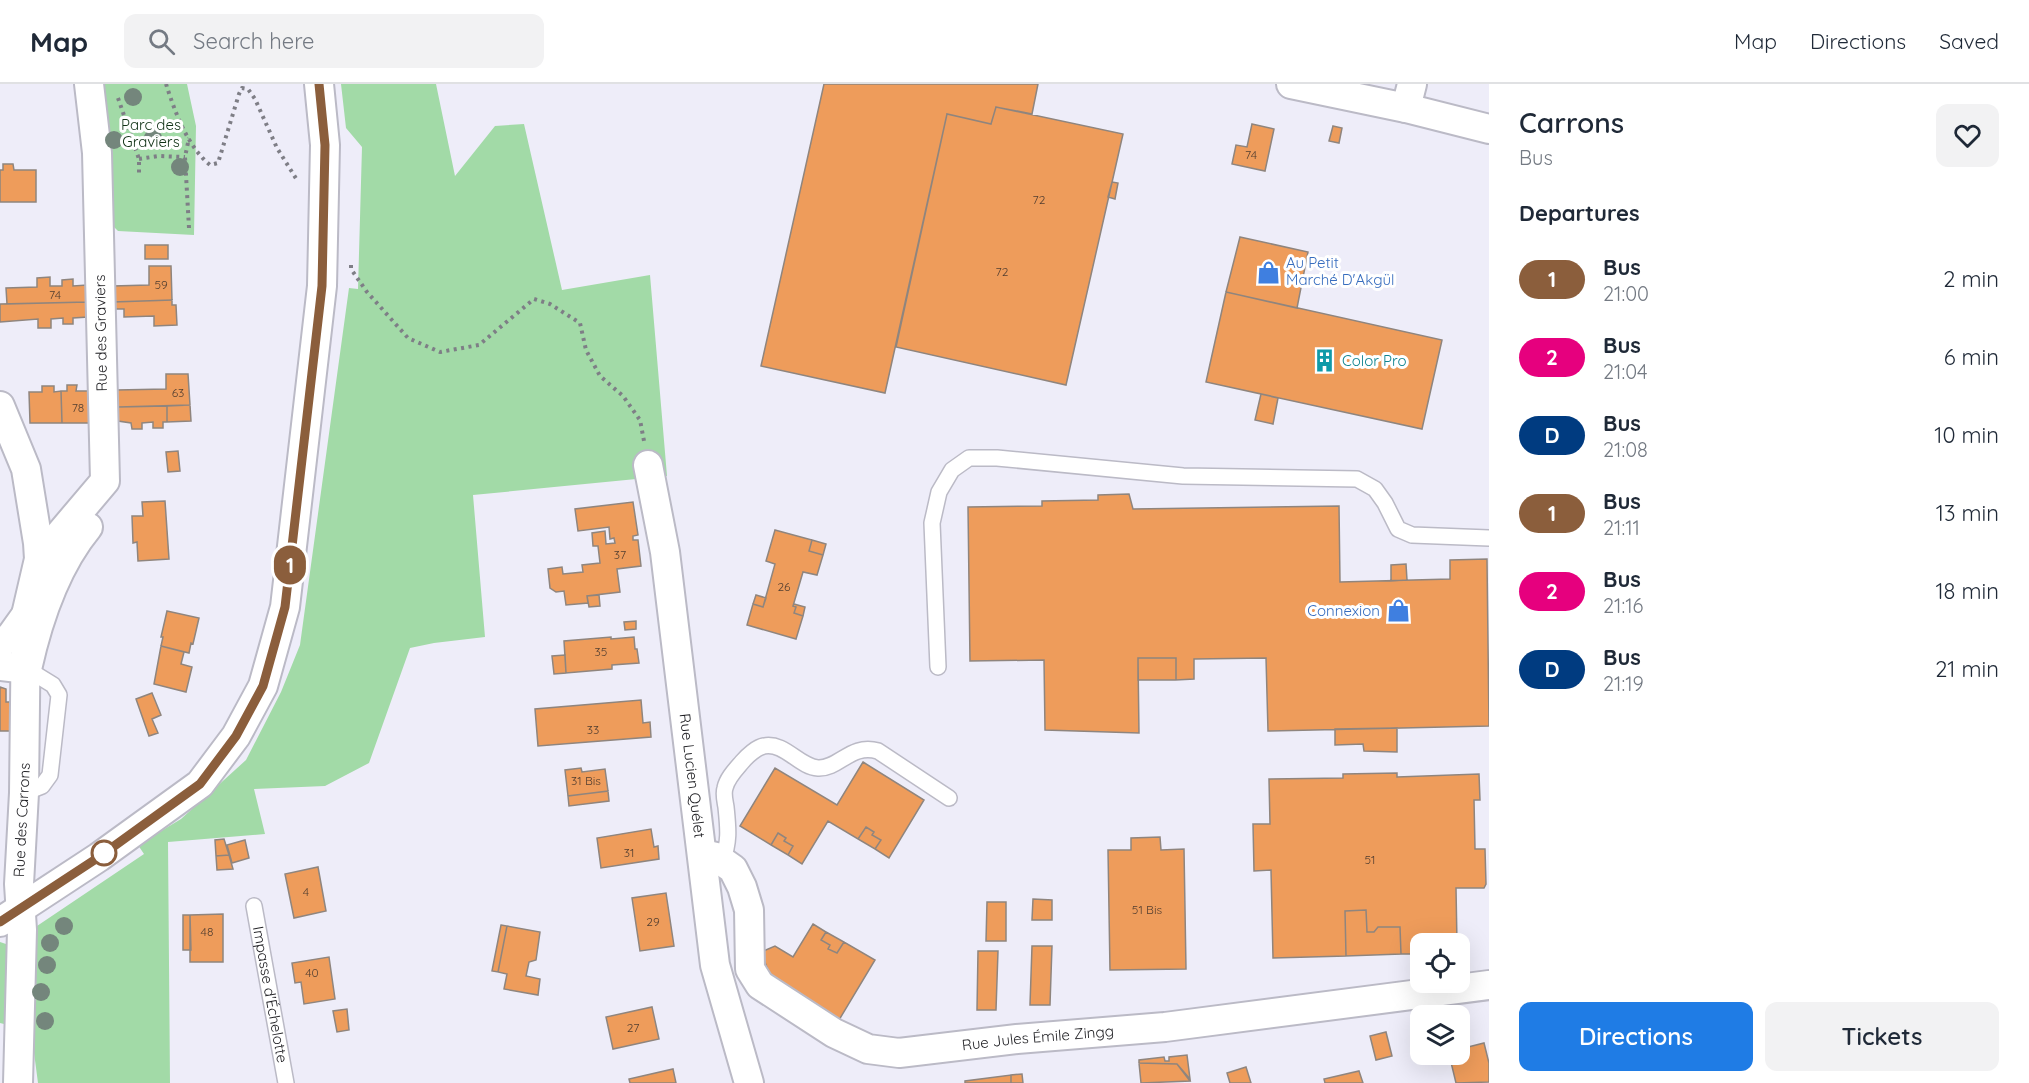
<!DOCTYPE html>
<html lang="en">
<head>
<meta charset="utf-8">
<style>
  :root { --surface:#fff; --page:#f2f2f3; --text:#1f2937; --muted:#747a83; --line:#e0e1e3; --accent:#1f7ce5 }
  body { margin:0; font-family:Quicksand,sans-serif; background:var(--page); color:var(--text); height:100vh; display:flex; flex-direction:column; font-size:22px; white-space:nowrap }
  * { box-sizing:border-box; margin:0 }
  p { font-size:20px; color:var(--muted) }
  .icon { flex:none; width:33px; height:33px; fill:none; stroke:currentColor; stroke-width:2; stroke-linecap:round; stroke-linejoin:round }
  .map { position:relative; flex:1; overflow:hidden }
  .drawer { display:flex; flex-direction:column; background:var(--surface); width:540px }
  .drawer>* { flex:none }
  .badge { padding:0 12px; border-radius:20px; font-size:21px; line-height:39px }
  .fabs { position:absolute; left:1410px; top:849px; display:grid; gap:12px }
  .fabs a { display:grid; place-items:center; width:60px; height:60px; border-radius:12px; background:var(--surface); box-shadow:0 6px 24px #0002; font-size:30px }
  .map>.badge { position:absolute; translate:-50% -50%; box-shadow:0 0 0 3px #fff }
  h2 { padding:0 30px; font-size:22px; line-height:54px }
  .round { display:grid; place-items:center; flex:none; width:63px; height:63px; border-radius:12px; background:var(--page) }
  .head { display:flex; align-items:center; justify-content:space-between; height:102px; padding:0 30px }
  h1 { font-size:28px; font-weight:600; line-height:45px }
  .cta { display:flex; gap:12px; margin-top:auto; padding:12px 30px }
  .cta a { flex:1; height:69px; border-radius:12px; background:var(--accent); color:#fff; font-size:24px; font-weight:600; line-height:69px; text-align:center }
  .cta a+a { background:var(--page); color:var(--text) }
  ul { padding:0; list-style:none }
  li { display:flex; align-items:center; gap:18px; height:78px; padding:0 30px }
  li div { flex:1 }
  li b { display:block; font-size:22px }
  li em { font-style:normal }
  li .badge { min-width:66px; font-weight:700; text-align:center }
  header { display:flex; align-items:center; gap:36px; box-sizing:border-box; height:84px; padding:0 30px; background:var(--surface); border-bottom:2px solid var(--line) }
  header strong { font-size:28px }
  nav { display:flex; gap:33px; margin-inline-start:auto; font-size:21px }
  .search { width:420px; height:54px; background:var(--page); display:flex; align-items:center; gap:15px; box-sizing:border-box; padding:0 21px; border-radius:12px; color:var(--muted); font-size:22px }
  main { display:flex; flex:1; min-height:0 }
  .map>svg:first-child { display:block }
  .green { fill:#a2daa7 }
  .building { fill:#ee9c5b; stroke:#8f857e; stroke-width:1.5 }
  .lines { fill:none; stroke-linecap:round; stroke-linejoin:round }
  .lane-casing { stroke:#bbbac6; stroke-width:18 }
  .street-casing { stroke:#bbbac6; stroke-width:32 }
  .path { stroke:#7e7e86; stroke-width:4; stroke-dasharray:3 4.5; stroke-linecap:butt }
  .lane { stroke:#fff; stroke-width:15 }
  .street { stroke:#fff; stroke-width:28 }
  .tree { fill:#74867c }
  .line-casing { stroke:#fff; stroke-width:14 }
  .line { stroke:#8b5e3c; stroke-width:9 }
  .stop-dot { fill:#fff; stroke:#8b5e3c; stroke-width:3 }
  .labels { text-anchor:middle; stroke-width:6; stroke-linejoin:round; paint-order:stroke }
  .number-label { font-size:12px; fill:#523e30 }
  .park-label { font-size:15px; fill:#103115; stroke:#fff }
  .shop-label { font-size:15px; fill:#366cbe; stroke:#fff; text-anchor:start }
  .street-label { font-size:15px; fill:#1e1e22; stroke:#fff }
  .culture-label { font-size:15px; fill:#0d838f; stroke:#fff; text-anchor:start }
</style>
</head>
<body>
<header>
<strong>Map</strong>
<div class="search"><svg class="icon" aria-label="search" viewBox="0 0 24 24"><circle cx="10" cy="10" r="6"/><path d="M15 15l6 6"/></svg>Search here</div>
<nav><a>Map</a><a>Directions</a><a>Saved</a></nav>
</header>
<main>
<div class="map">
<svg width="1489" height="999" viewBox="0 0 1489 999">
  <rect width="100%" height="100%" fill="#eeedf9"/>
  <path class="green" d="M101,0H187L196,42L194,151L118,147L114,143Z
    M341,0H436L455,92L495,42L524,40L562,206L650,191L667,392L473,411L485,553L434,559L410,564L369,679L325,702L254,705L265,750L168,758L170,999H38L33,961L37,842L144,770L138,761L181,735L246,676L281,608L300,561L349,204L358,205L362,63L346,44Z
    M0,858L6,860L7,866L4,940L0,939Z"/>
  <path class="building" d="M824,0H1038L1032,30L996,23L991,40L947,30L885,309L761,282Z
    M996,23L1123,50L1066,301L896,263L947,30L991,40Z
    M1252,40L1274,45L1265,87L1232,80L1236,61L1247,63Z
    M1333,42L1342,44L1339,59L1329,57Z
    M3,80H13L14,86H36V118H0V86H3Z
    M1112,98L1118,99L1115,115L1108,113Z
    M1240,153L1308,168L1297,224L1226,208Z
    M145,161H168V175H145Z
    M149,182H171L172,216L113,218V202L149,201Z
    M50,193V202H62V196L73,195V202L87,201V218L7,220L6,204L37,203V194Z
    M1226,208L1442,256L1422,345L1206,298Z
    M172,216V221H176L177,241L154,242V232L124,233V225H113V218Z
    M87,218L88,233L73,234V240H63V234L51,235V244H38V235L0,238V220Z
    M166,290H188L190,321L118,323L117,306L166,305Z
    M67,301H77L76,307H90L91,339H62L61,307H67Z
    M42,302H54V308L61,307L62,339H30L29,308H42Z
    M1261,310L1278,314L1273,340L1255,336Z
    M190,321L191,337L167,338V322Z
    M167,322V338H163V344H153V338L142,339V345H132L131,339L118,337V323Z
    M178,367L180,387L168,388L166,368Z
    M1129,410L1133,425L1339,422L1340,498L1450,495V476L1487,475L1489,642L1268,647L1266,574L1194,575V595L1176,596V574H1138L1139,649L1045,646L1044,576L970,577L968,423L1042,422V417L1098,416V411Z
    M165,417L169,475L138,477L137,458L133,459L132,432H143L142,418Z
    M633,418L638,451L633,452V456H638L641,482L617,485L620,508L587,512L588,519L566,521L564,507L556,508L550,504L548,485L562,483L563,490L583,488L582,481L600,479L598,462H593L592,449L605,447L606,460L615,459L614,454L610,455L609,443L578,447L575,425Z
    M775,446L812,456L809,467L823,471L817,491L803,488L793,522L796,523L794,529L803,532L796,555L747,541L753,520L763,523L775,480L766,477Z
    M812,456L826,460L823,471L809,467Z
    M1406,480L1407,496L1391,497V481Z
    M599,511L600,522L589,523L587,512Z
    M756,511L766,514L763,523L753,520Z
    M794,520L805,523L803,532L794,529L796,523L793,522Z
    M167,527L199,534L193,560L191,559L189,569L161,562L163,553H161Z
    M636,537V545L625,546L624,538Z
    M611,553V555L634,553L635,565H637L639,579L612,581V585L566,589L564,557Z
    M161,562L184,568L181,580L192,583L186,608L154,600Z
    M565,571L566,589L554,590L552,572Z
    M1138,574H1176V596H1138Z
    M0,603L6,605V618H11L10,647H0Z
    M152,609L161,631L152,635L158,649L149,652L136,615Z
    M641,616L643,639L650,638L651,653L538,662L535,625Z
    M1397,644V668L1364,667L1363,660L1335,661V645Z
    M863,678L924,716L889,774L875,765L881,756L872,751L874,748L866,743L858,755L828,737L802,780L788,771L793,762L784,757L786,754L778,749L771,761L740,742L775,684L837,721Z
    M581,684L582,688L605,685L608,707L568,712L565,686Z
    M1397,689V693L1479,690L1480,716H1474L1475,765H1485L1486,800L1484,804H1456L1457,860H1420V870H1401L1400,843H1378L1374,848H1367L1366,826L1345,827L1346,872L1273,874L1271,786L1254,787L1253,740H1270L1269,695L1343,694V690Z
    M608,707L609,717L569,722L568,712Z
    M866,743L874,748L872,751L881,756L875,765L858,755Z
    M651,745L654,763L658,762L659,775L601,784L597,754Z
    M778,749L786,754L784,757L793,762L788,771L771,761Z
    M1160,753L1161,766L1184,765L1186,885L1110,886L1108,766H1131V754Z
    M224,755L229,771L216,772L215,756Z
    M245,756L249,774L232,779L227,761Z
    M229,771L233,785L217,786L216,772Z
    M318,783L326,827L294,834L285,790Z
    M666,809L674,862L640,867L632,814Z
    M1033,815L1052,816V836H1032Z
    M987,818H1006V857H986Z
    M1366,826L1367,848H1374L1378,843H1400L1401,870L1346,872L1345,827Z
    M223,830V878H190V831Z
    M183,831H190L191,866H183Z
    M813,840L826,848L821,856L830,861L828,865L837,869L844,858L875,876L839,936L771,894L761,868L775,862L793,873Z
    M501,841L507,842L498,888L492,887Z
    M507,842L540,848L536,876L529,878L526,892L540,895L538,911L504,905L507,890L498,888Z
    M826,848L844,858L837,869L828,865L830,861L821,856Z
    M1032,862H1052L1050,921H1030Z
    M978,867H998L996,926H977Z
    M329,873L335,915L304,920L301,898L295,899L292,879Z
    M652,923L659,955L613,965L606,933Z
    M347,925L349,946L337,948L333,927Z
    M1386,948L1392,972L1376,976L1370,952Z
    M1484,959L1489,979V998L1456,999L1449,970H1460V965Z
    M1187,971L1190,995L1177,980L1139,979V976L1164,973L1165,977H1169V973Z
    M1139,979L1177,980L1190,997L1141,999Z
    M1246,983L1251,999H1230L1227,989Z
    M673,985L676,999H630L629,995Z
    M1359,987L1363,999H1325L1324,995Z
    M1022,990L1023,999H1011V991Z
    M1011,991V999H965V997Z"/>
  <g class="lines">
    <defs>
      <g id="lane">
        <path d="M938,583L932,439L939,408L952,386L969,374H997L1183,392L1357,395L1375,405L1385,419L1398,445L1412,451L1489,454"/>
        <path d="M24,709L42,702L50,691L59,611L53,601L27,585"/>
        <path d="M722,777C730,758 728,743 726,723C725,717 723,710 725,704C727,694 736,685 742,678C747,672 757,663 764,662C785,658 799,683 818,684C839,685 851,659 878,667L949,714"/>
        <path id="s1" d="M254,822L286,999"/>
      </g>
      <g id="street">
        <path d="M1291,0L1406,24L1489,45"/>
        <path d="M1406,24L1412,0"/>
        <path d="M0,322L26,385L38,459L39,475L26,531L24,709L19,800L22,846L18,999"/>
        <path id="s2" d="M648,381L665,468L715,881L749,999"/>
        <path d="M39,475L105,397L97,69L89,0"/>
        <path d="M0,560L11,552L26,531"/>
        <path d="M0,582L27,585C38,535 55,483 88,443"/>
        <path id="s3" d="M702,770L716,773L733,785L742,803L749,826L750,885L760,901L834,949L868,965L899,969L1017,955L1165,943L1489,901"/>
        <path d="M0,838L99,773L200,700L236,652L263,602L285,523L322,202L325,61L319,0"/>
      </g>
    </defs>
    <use href="#lane" class="lane-casing"/>
    <use href="#street" class="street-casing"/>
    <path class="path" d="M166,0C175,28 187,62 210,81L218,79L239,10L242,4L248,5L255,15L277,64L297,96
      M118,14L139,75V91
      M139,75L158,72L185,73
      M189,144L185,73L189,54
      M351,181V185L367,208L408,254L440,268L479,261L534,215L550,220L580,239L586,266L600,292L623,312L640,336L644,357"/>
    <use href="#lane" class="lane"/>
    <use href="#street" class="street"/>
  </g>
  <g class="tree">
    <circle cx="133" cy="13" r="9"/>
    <circle cx="153" cy="54" r="9"/>
    <circle cx="114" cy="56" r="9"/>
    <circle cx="180" cy="83" r="9"/>
    <circle cx="64" cy="842" r="9"/>
    <circle cx="50" cy="859" r="9"/>
    <circle cx="47" cy="881" r="9"/>
    <circle cx="41" cy="908" r="9"/>
    <circle cx="45" cy="937" r="9"/>
  </g>
  <g class="lines">
    <defs>
      <path id="line" d="M0,838L99,773L200,700L236,652L263,602L285,523L322,202L325,61L319,0"/>
    </defs>
    <use href="#line" class="line-casing"/>
    <use href="#line" class="line"/>
  </g>
  <defs>
    <symbol id="shop-bare" viewBox="-9 -9 18 18"><path d="M-5-2.5h2.3a2.7 3.5 0 0 1 5.4 0H5L5.5 6h-11ZM-1.5-2.5h3a1.5 2.3 0 0 0-3 0Z" fill="#3f7fe0" stroke="#fff" stroke-width="2.5" paint-order="stroke"/></symbol>
    <symbol id="building-bare" viewBox="-9 -9 18 18"><path d="M-4-6H4V6H1V3H-1V6H-4ZM-2.5-4.3h1.7v1.8h-1.7ZM.8-4.3h1.7v1.8H.8ZM-2.5-1h1.7V.8h-1.7ZM.8-1h1.7V.8H.8Z" fill="#0f9aa8" stroke="#fff" stroke-width="2.5" paint-order="stroke"/></symbol>
  </defs>
  <g fill-rule="evenodd">
    <use href="#shop-bare" x="1252" y="172" width="33" height="33"/>
    <use href="#building-bare" x="1308" y="260" width="33" height="33"/>
    <use href="#shop-bare" x="1382" y="510" width="33" height="33"/>
  </g>
  <circle class="stop-dot" cx="104" cy="769" r="12"/>
  <g class="labels">
    <g class="number-label">
      <text x="1251" y="75">74</text>
      <text x="1039" y="120">72</text>
      <text x="1002" y="192">72</text>
      <text x="161" y="205">59</text>
      <text x="55" y="215">74</text>
      <text x="178" y="313">63</text>
      <text x="78" y="328">78</text>
      <text x="620" y="475">37</text>
      <text x="784" y="507">26</text>
      <text x="601" y="572">35</text>
      <text x="593" y="650">33</text>
      <text x="586" y="701">31 Bis</text>
      <text x="629" y="773">31</text>
      <text x="1370" y="780">51</text>
      <text x="306" y="812">4</text>
      <text x="1147" y="830">51 Bis</text>
      <text x="653" y="842">29</text>
      <text x="207" y="852">48</text>
      <text x="312" y="893">40</text>
      <text x="633" y="948">27</text>
    </g>
    <g class="park-label">
      <text x="151" y="46">Parc des<tspan x="151" dy="17">Graviers</tspan></text>
    </g>
    <g class="shop-label">
      <text x="1286" y="184">Au Petit<tspan x="1286" dy="17">Marché D'Akgül</tspan></text>
      <text x="1380" y="532" text-anchor="end">Connexion</text>
    </g>
    <g class="street-label">
      <text transform="translate(101 249) rotate(-91)" y="5">Rue des Graviers</text>
      <text dy="5" stroke="none"><textPath href="#s2" startOffset="314">Rue Lucien Quélet</textPath></text>
      <text transform="translate(22 736) rotate(-87)" y="5">Rue des Carrons</text>
      <text dy="5" stroke="none"><textPath href="#s1" startOffset="90">Impasse d'Échelotte</textPath></text>
      <text dy="5" stroke="none"><textPath href="#s3" startOffset="454">Rue Jules Émile Zingg</textPath></text>
    </g>
    <g class="culture-label">
      <text x="1342" y="282">Color Pro</text>
    </g>
  </g>
</svg>
<div class="fabs">
<a><svg class="icon" aria-label="locate" viewBox="0 0 24 24"><circle cx="12" cy="12" r="6"/><path d="M12 2v4M12 18v4M2 12h4M18 12h4"/></svg></a>
<a><svg class="icon" aria-label="layers" viewBox="0 0 24 24"><path d="M12 4l9 5-9 5-9-5zM3 14l9 5 9-5"/></svg></a>
</div>
<b class="badge" style="left:290px;top:481px;background:#8b5e3c;color:#fff">1</b>
</div>
<section class="drawer">
<div class="head"><div><h1>Carrons</h1><p>Bus</p></div><a class="round"><svg class="icon" aria-label="heart" viewBox="0 0 24 24"><path d="M12 20l-8-8c-3-5 5-10 8-4 3-6 11-1 8 4z"/></svg></a></div>
<h2>Departures</h2>
<ul>
<li><span class="badge" style="background:#8b5e3c;color:#fff">1</span><div><b>Bus</b><p>21:00</p></div><em>2 min</em></li>
<li><span class="badge" style="background:#e6007e;color:#fff">2</span><div><b>Bus</b><p>21:04</p></div><em>6 min</em></li>
<li><span class="badge" style="background:#003b80;color:#fff">D</span><div><b>Bus</b><p>21:08</p></div><em>10 min</em></li>
<li><span class="badge" style="background:#8b5e3c;color:#fff">1</span><div><b>Bus</b><p>21:11</p></div><em>13 min</em></li>
<li><span class="badge" style="background:#e6007e;color:#fff">2</span><div><b>Bus</b><p>21:16</p></div><em>18 min</em></li>
<li><span class="badge" style="background:#003b80;color:#fff">D</span><div><b>Bus</b><p>21:19</p></div><em>21 min</em></li>
</ul>
<div class="cta"><a>Directions</a><a>Tickets</a></div>
</section>
</main>
</body>
</html>
